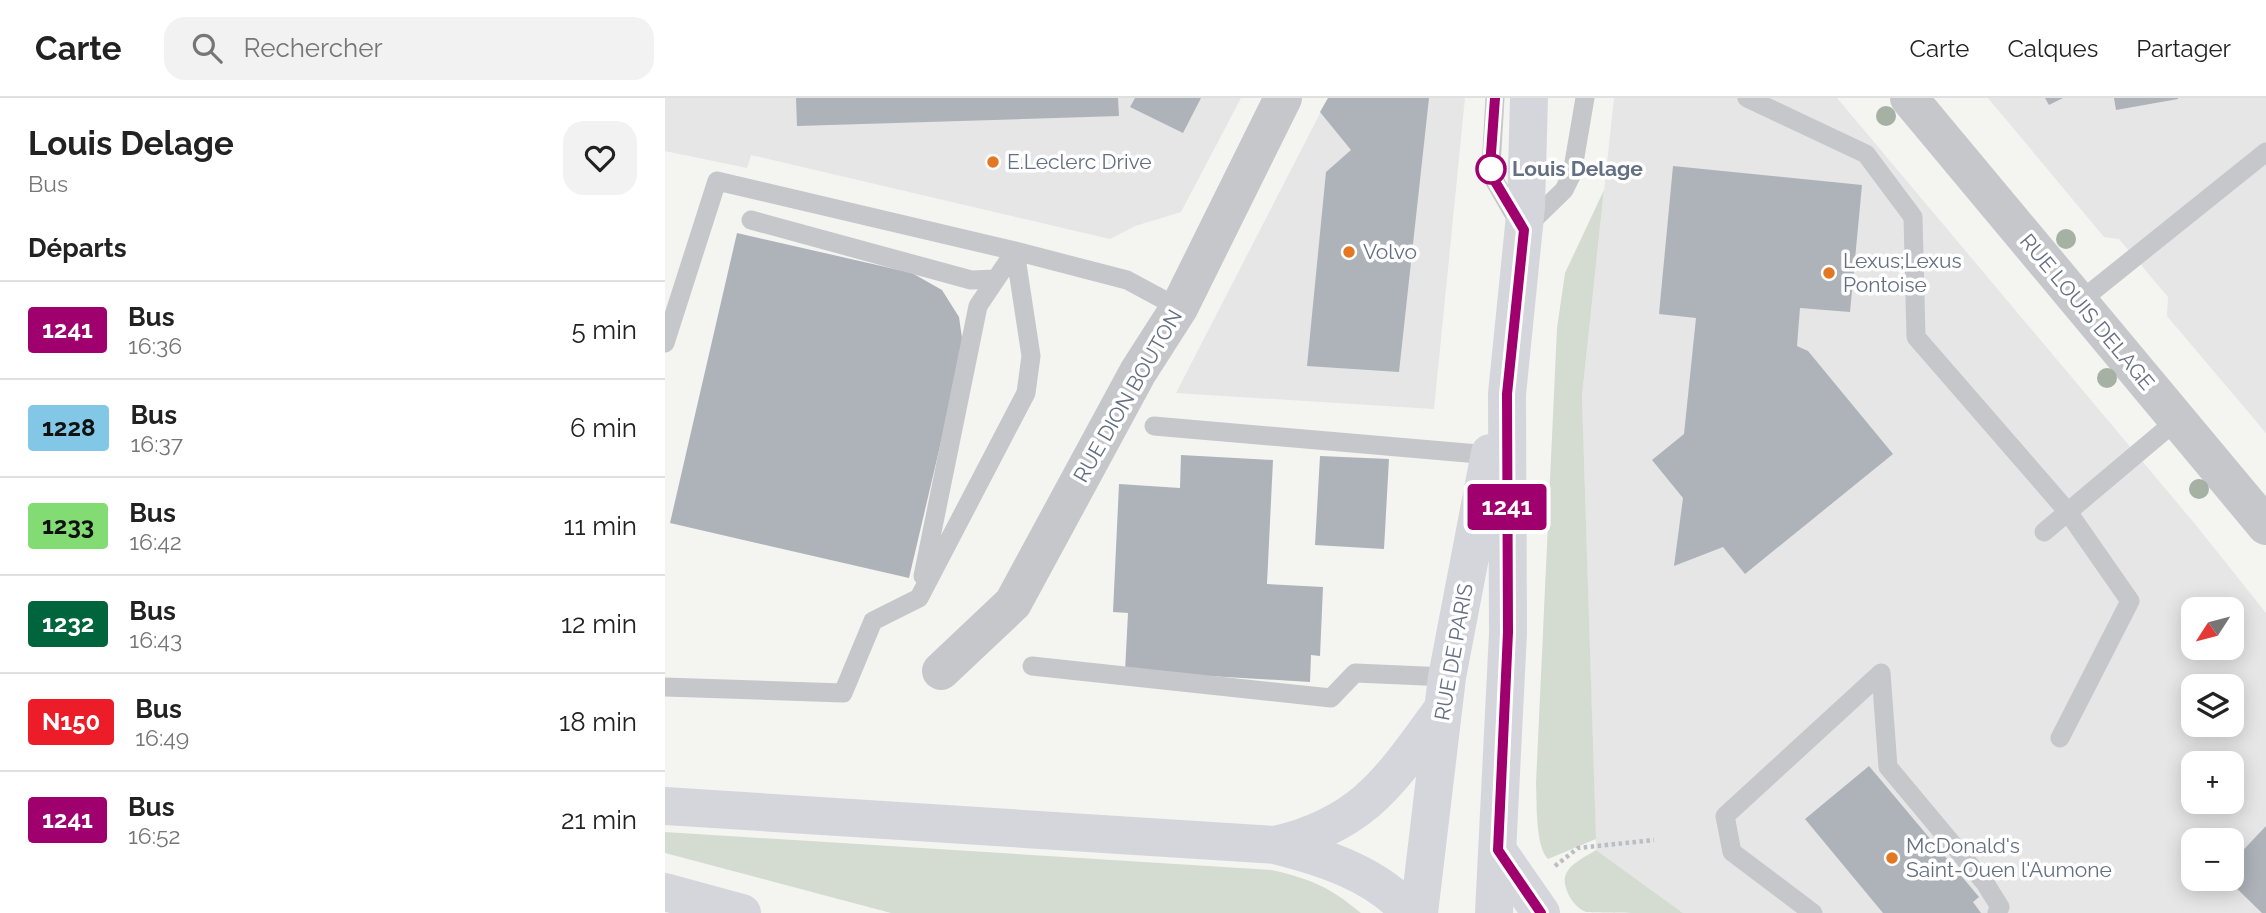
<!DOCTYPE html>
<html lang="fr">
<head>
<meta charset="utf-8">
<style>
  :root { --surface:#fff; --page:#f2f2f2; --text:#222; --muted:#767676; --line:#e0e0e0 }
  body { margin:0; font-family:Raleway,sans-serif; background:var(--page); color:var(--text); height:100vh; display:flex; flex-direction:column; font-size:26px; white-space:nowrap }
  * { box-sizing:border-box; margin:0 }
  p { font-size:23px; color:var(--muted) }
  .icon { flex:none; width:38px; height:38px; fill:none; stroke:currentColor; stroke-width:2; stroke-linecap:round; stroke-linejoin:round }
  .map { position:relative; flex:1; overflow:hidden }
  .drawer { display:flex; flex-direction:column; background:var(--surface); width:665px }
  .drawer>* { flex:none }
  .badge { padding:0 14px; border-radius:5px; font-size:24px; line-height:46px }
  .needle { width:46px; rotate:234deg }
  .buttons { position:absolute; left:1516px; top:499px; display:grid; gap:14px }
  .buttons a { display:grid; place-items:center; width:63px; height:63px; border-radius:14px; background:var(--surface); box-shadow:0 4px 18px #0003; font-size:35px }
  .map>.badge { position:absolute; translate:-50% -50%; box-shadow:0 0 0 4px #fff }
  h2 { padding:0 28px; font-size:26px; line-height:63px }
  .round { display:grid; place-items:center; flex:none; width:74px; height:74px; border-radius:21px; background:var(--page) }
  .summary { display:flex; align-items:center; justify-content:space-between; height:119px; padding:0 28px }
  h1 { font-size:33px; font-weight:700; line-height:52px }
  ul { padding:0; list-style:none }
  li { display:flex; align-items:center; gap:21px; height:98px; padding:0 28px; border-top:2px solid var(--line) }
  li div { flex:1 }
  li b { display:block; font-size:26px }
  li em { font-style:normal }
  li .badge { min-width:77px; font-weight:700; text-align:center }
  header { display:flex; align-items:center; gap:42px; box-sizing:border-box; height:98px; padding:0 35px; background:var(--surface); border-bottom:2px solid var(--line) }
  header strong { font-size:33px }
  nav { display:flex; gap:38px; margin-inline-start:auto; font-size:24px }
  .search { width:490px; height:63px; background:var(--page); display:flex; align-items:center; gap:18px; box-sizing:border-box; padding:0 24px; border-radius:21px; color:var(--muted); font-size:26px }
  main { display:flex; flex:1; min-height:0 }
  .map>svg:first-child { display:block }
  .built { fill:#e5e6e5; fill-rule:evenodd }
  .green { fill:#d4dcd2 }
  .building { fill:#aeb3ba }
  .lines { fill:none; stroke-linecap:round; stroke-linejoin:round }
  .path { stroke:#bcbdc0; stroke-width:4.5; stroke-dasharray:3.5 3.5; stroke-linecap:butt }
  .lane { stroke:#c5c7cb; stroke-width:19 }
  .street { stroke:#c5c7cb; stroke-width:38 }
  .secondary { stroke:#d4d6dc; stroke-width:38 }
  .highway { stroke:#d4d6dc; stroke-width:38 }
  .tree { fill:#a4b1a3 }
  .line-casing { stroke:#fff; stroke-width:16 }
  .line { stroke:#a0006e; stroke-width:10 }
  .poi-dot { fill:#e27724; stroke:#fff; stroke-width:2.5 }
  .stop-dot { fill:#fff; stroke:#a0006e; stroke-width:3.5 }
  .labels { text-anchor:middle; stroke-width:7; stroke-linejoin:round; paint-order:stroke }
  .poi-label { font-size:21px; fill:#646f82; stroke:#fff; text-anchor:start }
  .stop-label { font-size:21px; font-weight:bold; fill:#646f82; stroke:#fff; text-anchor:start }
  .street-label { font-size:21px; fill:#646f82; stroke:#fff }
</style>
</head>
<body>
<header>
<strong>Carte</strong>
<div class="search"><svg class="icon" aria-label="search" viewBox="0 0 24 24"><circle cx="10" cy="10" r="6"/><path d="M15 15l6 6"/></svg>Rechercher</div>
<nav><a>Carte</a><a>Calques</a><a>Partager</a></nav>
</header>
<main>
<section class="drawer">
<div class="summary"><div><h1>Louis Delage</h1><p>Bus</p></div><a class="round"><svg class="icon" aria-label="heart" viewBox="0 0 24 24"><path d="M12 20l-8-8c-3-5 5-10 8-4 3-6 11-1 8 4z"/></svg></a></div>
<h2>Départs</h2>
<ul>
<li><span class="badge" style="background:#a0006e;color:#fff">1241</span><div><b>Bus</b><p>16:36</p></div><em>5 min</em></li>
<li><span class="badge" style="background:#82c8e6;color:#111">1228</span><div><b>Bus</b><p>16:37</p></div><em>6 min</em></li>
<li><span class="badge" style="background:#82dc73;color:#111">1233</span><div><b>Bus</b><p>16:42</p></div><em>11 min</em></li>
<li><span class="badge" style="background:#00643c;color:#fff">1232</span><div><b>Bus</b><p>16:43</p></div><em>12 min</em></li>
<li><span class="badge" style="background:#ed1c29;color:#fff">N150</span><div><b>Bus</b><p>16:49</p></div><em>18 min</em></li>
<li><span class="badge" style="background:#a0006e;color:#fff">1241</span><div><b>Bus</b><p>16:52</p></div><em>21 min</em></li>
</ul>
</section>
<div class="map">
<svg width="1601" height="815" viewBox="0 0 1601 815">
  <rect width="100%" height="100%" fill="#f4f5f1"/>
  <path class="built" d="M0,0H576L516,114L470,128L445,141L86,57L82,70L0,53Z
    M663,0H800L769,311L511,295Z
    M949,0H1172L1530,426L1601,515V815H1018L931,752L917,298ZM1528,511H1566V550H1528ZM1528,588H1566V626H1528ZM1528,665H1566V704H1528ZM1528,742H1566V780H1528Z
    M1323,0H1601V335L1502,218L1503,199L1454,141L1439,139Z"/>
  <path class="green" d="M939,92L917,298L931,741L883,761C870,748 872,704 871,685L892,230L900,175Z
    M0,734L607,772C648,782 663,788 696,815H226L0,755Z
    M931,752L1018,815C1002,815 929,815 921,814C911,810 904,800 901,790C894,770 917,761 931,752Z"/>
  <path class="building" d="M131,0H453L454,18L132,28Z
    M470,0H536L518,35L465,9Z
    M663,0H764L734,274L642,268L661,74L686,52L655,14Z
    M1380,0H1398L1384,7Z
    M1449,0H1513V1L1451,12Z
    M1008,68L1197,87L1185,214L1135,210L1132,248L1143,253L1228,356L1080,476L1058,449L1009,468L1018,400L987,362L1019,336L1031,220L994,216Z
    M72,135L247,175L277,192L294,219L297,240L295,263L244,480L5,425Z
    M516,357L608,362L602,486L658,489L655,558L646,557L645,584L460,573L463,515L448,514L454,386L515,390Z
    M655,358L724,361L719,451L650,447Z
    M1204,668L1314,799L1308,804L1316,815H1218L1140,721Z
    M1601,728V815H1597L1561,780H1566V765Z"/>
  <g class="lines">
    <path class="path" d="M890,768L913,750L989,742"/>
    <path class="lane" d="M830,0L826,69L828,80L858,132L899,92L907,76L920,0
      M1082,0L1201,56L1248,119L1251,239L1403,414L1465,503L1395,640
      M86,122L306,182L331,181
      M1414,204L1601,54
      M0,245L52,83L350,153L462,182L514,210
      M489,328L825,357
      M1379,434L1512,322
      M258,478L313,208L350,153
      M367,568L666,600L690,575L782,579
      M1216,575L1223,669L1320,785L1335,809L1332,815
      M0,589L178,595L208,523L254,500L361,295L366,258L350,153
      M1148,815L1067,754L1060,718L1216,575"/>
    <path class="street" d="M1244,0L1601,428
      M276,573L348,505L473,274L514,210L618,0"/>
    <path class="secondary" d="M754,815L782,579L825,355
      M829,815L843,535L842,296L861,108L864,0"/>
    <path class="highway" d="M0,708L610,747C658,759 712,776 745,815
      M610,747C700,726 726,681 777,612
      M833,753L876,815
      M0,794L77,815"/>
  </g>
  <g class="tree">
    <circle cx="1221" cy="18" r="10"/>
    <circle cx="1401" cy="141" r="10"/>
    <circle cx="1442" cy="280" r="10"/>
    <circle cx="1534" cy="391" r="10"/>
  </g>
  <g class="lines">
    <defs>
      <path id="line" d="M830,0L825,69L828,80L859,132L842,296L843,534L833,752L876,815"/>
    </defs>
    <use href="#line" class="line-casing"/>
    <use href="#line" class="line"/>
  </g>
  <g class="poi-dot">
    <circle cx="328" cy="64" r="7"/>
    <circle cx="684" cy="154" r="7"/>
    <circle cx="1164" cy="175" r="7"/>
    <circle cx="1227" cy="760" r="7"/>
  </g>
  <circle class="stop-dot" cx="826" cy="71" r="14"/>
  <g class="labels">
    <g class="poi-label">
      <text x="342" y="71">E.Leclerc Drive</text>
      <text x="698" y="161">Volvo</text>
      <text x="1178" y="170">Lexus;Lexus<tspan x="1178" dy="24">Pontoise</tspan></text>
      <text x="1241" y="755">McDonald's<tspan x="1241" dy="24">Saint-Ouen l'Aumone</tspan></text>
    </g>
    <g class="stop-label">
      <text x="847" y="78">Louis Delage</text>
    </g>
    <g class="street-label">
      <text transform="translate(1422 214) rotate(50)" y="7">RUE LOUIS DELAGE</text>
      <text transform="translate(463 298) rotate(-60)" y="7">RUE DION BOUTON</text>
      <text transform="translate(789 554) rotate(-80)" y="7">RUE DE PARIS</text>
    </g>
  </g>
</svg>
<div class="buttons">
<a><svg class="needle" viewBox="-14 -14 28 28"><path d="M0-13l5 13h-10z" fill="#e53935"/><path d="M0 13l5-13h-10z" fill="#767676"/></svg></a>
<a><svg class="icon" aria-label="layers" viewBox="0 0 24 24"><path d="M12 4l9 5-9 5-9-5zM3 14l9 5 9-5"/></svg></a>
<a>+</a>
<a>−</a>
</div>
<b class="badge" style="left:842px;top:409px;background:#a0006e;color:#fff">1241</b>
</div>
</main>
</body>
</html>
